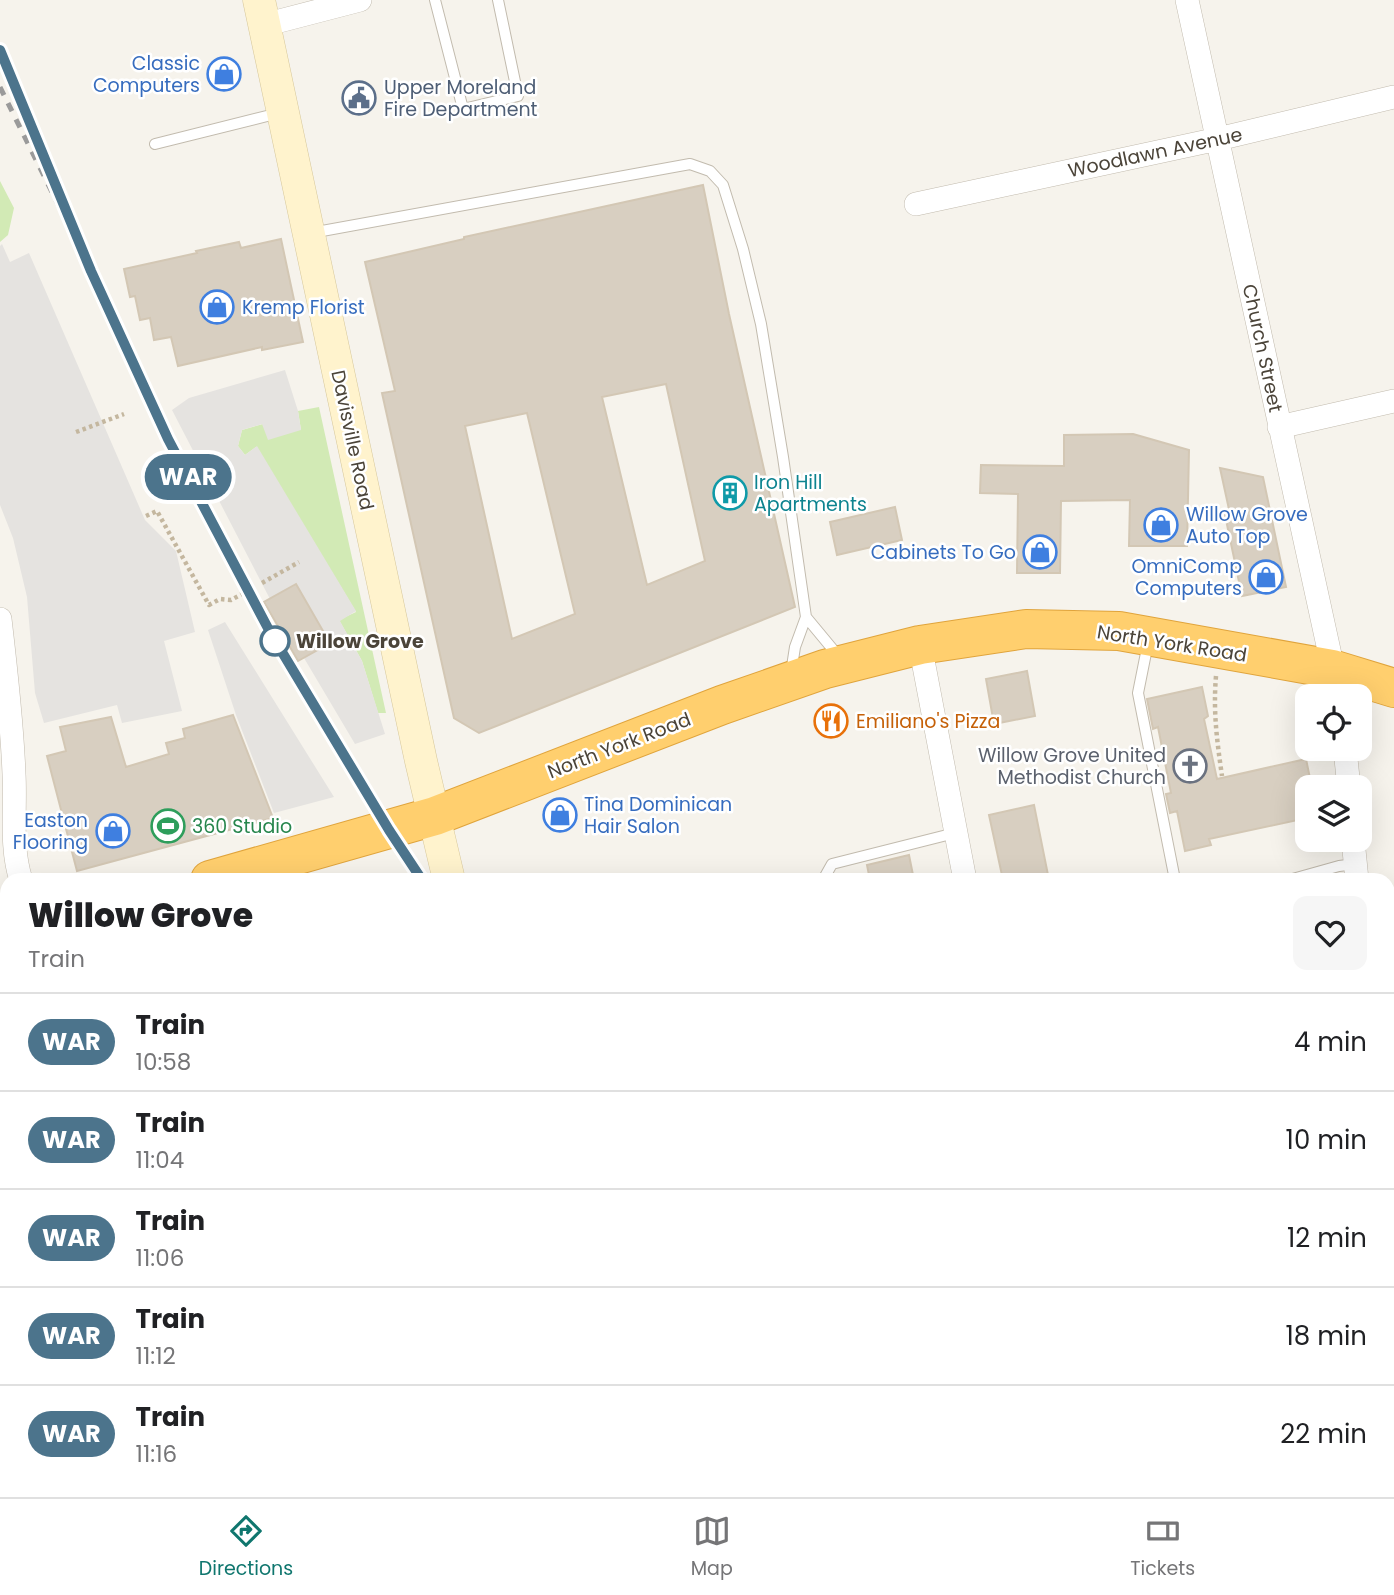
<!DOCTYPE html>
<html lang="en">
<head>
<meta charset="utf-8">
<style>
  :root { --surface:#fff; --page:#f6f6f6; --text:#202124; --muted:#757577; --line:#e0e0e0; --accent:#0f766e }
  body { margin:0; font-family:Poppins,sans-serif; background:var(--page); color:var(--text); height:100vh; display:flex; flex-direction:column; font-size:26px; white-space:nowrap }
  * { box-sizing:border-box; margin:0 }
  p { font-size:23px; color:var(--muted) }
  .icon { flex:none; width:38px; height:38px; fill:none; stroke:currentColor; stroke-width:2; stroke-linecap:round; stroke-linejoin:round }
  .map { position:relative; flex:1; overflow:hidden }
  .details { position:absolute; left:0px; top:873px; width:1395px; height:625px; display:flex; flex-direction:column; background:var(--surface); border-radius:21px 21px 0 0; box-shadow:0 7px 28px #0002 }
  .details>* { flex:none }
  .badge { padding:0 14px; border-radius:23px; font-size:24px; line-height:46px }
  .fabs { position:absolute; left:1295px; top:684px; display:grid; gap:14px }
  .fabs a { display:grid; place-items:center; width:77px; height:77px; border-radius:14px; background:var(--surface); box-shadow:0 7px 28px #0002; font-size:35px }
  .map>.badge { position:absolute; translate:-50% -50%; box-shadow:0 0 0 4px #fff }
  .round { display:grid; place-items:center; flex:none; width:74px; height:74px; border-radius:14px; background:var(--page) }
  .overview { display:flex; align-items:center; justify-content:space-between; height:119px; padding:0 28px }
  h1 { font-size:33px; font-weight:800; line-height:52px }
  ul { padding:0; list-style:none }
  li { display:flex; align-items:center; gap:21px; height:98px; padding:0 28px; border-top:2px solid var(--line) }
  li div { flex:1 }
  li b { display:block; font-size:26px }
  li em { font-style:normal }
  li .badge { min-width:77px; font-weight:700; text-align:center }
  .dock { display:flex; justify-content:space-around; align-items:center; height:98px; border-top:2px solid var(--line); background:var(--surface); font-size:19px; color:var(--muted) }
  .dock a { display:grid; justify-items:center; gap:4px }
  .dock .current { color:var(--accent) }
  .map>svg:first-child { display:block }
  .commercial { fill:#f7ead8 }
  .green { fill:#d2eab5 }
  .parking { fill:#e5e3e0 }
  .building { fill:#d8cfc1; stroke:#d3c7b4; stroke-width:2; fill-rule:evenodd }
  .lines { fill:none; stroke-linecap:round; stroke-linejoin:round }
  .lane-casing { stroke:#c2bbae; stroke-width:12 }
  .street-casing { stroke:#c2bbae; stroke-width:24 }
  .secondary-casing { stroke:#d6c79b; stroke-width:33 }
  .highway-casing { stroke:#e0a43c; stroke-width:40 }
  .path { stroke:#c4b79f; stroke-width:4.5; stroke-dasharray:3.5 3.5; stroke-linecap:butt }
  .lane { stroke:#fff; stroke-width:10 }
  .street { stroke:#fff; stroke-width:23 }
  .secondary { stroke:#fff3cd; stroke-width:32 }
  .highway { stroke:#ffcf6e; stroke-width:38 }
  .rail { stroke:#9a9a9a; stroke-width:5; stroke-dasharray:9 9; stroke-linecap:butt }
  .line-casing { stroke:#fff; stroke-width:16 }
  .line { stroke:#4c748c; stroke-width:10 }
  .stop-dot { fill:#fff; stroke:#4c748c; stroke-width:3.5 }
  .labels { text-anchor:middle; stroke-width:5; stroke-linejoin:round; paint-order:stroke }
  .shop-label { font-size:19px; fill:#366cbe; stroke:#fff; text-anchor:end }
  .service-label { font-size:19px; fill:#4e5e75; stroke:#fff; text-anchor:start }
  .street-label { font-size:19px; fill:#4b4439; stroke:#fff }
  .culture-label { font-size:19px; fill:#0d838f; stroke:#fff; text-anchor:start }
  .stop-label { font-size:19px; font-weight:bold; fill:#4b4439; stroke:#fff; text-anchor:start }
  .food-label { font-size:19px; fill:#c56008; stroke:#fff; text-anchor:start }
  .worship-label { font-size:19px; fill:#5b616d; stroke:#fff; text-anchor:end }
  .leisure-label { font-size:19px; fill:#27864d; stroke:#fff; text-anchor:start }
</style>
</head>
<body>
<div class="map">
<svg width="1394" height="1497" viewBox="0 0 1394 1497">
  <rect width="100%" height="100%" fill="#f6f3ec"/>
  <path class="commercial" d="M0,992L7,993V1491H245L248,1497H0Z"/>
  <path class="green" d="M0,181L14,208L8,235L0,242Z
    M319,407L386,713H378L362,661L339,620L356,612L256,447L245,455L238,446L242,430L263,424L301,430L298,411Z"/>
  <path class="parking" d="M2,244L10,262L29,253L145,520L176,551L195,632L164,641L182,711L122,723L117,705L44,723L35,693L27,597L13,538L0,505V246Z
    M285,370L298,411L301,430L268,440L262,424L242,430L238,446L245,455L257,446L356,611L340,621L362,661L385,734L355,744L304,658L330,642L296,584L270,599L172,410L189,398Z
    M225,622L334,797L274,813L236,715L208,630Z
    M458,1491H561L563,1497H448L458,1494Z"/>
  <path class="building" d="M703,185L729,314L795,607L479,733L454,718L382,393L395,391L365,262L464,239V237ZM666,384L705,561L647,585L602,397ZM527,413L575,614L512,639L465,426Z
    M281,239L303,342L262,350V347L178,366L171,337L154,340L150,318L140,320L135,296L130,297L124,269L197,253L196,251L239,242L241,248Z
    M1133,434L1189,450L1187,546H1129L1130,500L1061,501L1060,573H1017L1018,494L980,493L981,465L1064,466V435Z
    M1220,468L1263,477L1286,587L1242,596L1225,515L1230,514Z
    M895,507L902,540L837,555L830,522Z
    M296,584L330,643L298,661L264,602Z
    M1027,671L1035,716L994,724L986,679Z
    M1202,687L1208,716L1204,719L1217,779L1306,759L1312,788H1307V818L1209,839L1211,845L1185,851L1177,811L1170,813L1166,794L1171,793L1158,727L1153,729L1147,699Z
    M233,715L273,818L77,871L47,756L66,751L60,727L111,717L126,767L169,754L166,743L185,738L183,729Z
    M1034,805L1049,880H1003L989,815Z
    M909,855L914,880H870L867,865Z"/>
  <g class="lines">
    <defs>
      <path id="lane" d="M435,0L463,109L518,96L498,0
        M155,144L279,113
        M311,233L690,164L710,171L723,185L743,249L761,324L783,457L806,617L795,647L791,673
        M806,617L840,658
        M1148,643L1138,693L1175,880
        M823,880L832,864L955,833
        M1289,880L1339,866L1356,864
        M481,1491L482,1497"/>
      <path id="street" d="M1187,0L1339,696
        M264,25L360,0
        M916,204L1218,139L1394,97
        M1279,427L1394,401
        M0,619C6,670 12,722 14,774C16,809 10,846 21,880
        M920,645L965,880
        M1345,749L1349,788
        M1353,840L1357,880
        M1388,1092L1394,1122
        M1090,1491L1091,1497"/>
      <path id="secondary" d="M259,0L421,761L449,880
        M283,1491L285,1497
        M575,1491L576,1497"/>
      <path id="highway" d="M210,880L435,816L722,705L825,669L920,645L1026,629L1119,631L1332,669L1394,688
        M0,937L7,935"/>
    </defs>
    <use href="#lane" class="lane-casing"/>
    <use href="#street" class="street-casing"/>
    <use href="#secondary" class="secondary-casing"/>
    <use href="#highway" class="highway-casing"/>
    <path class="path" d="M76,432L124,414
      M146,516L157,511L209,605L220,599L231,600L253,588
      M262,583L299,562
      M1216,676C1213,712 1217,741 1222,776"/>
    <use href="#lane" class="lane"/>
    <use href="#street" class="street"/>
    <use href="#secondary" class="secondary"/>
    <use href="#highway" class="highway"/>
    <path class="rail" d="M0,50L39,145
      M0,87L91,271L155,412L270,633L389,830L422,880
      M813,1491L817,1497"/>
  </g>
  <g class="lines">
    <defs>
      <path id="line" d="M0,50L91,271L168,439L270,632L389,830L422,880"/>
    </defs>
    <use href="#line" class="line-casing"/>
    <use href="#line" class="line"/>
  </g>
  <defs>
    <symbol id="shop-ring" viewBox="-11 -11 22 22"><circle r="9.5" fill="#fff" stroke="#3f7fe0" stroke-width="1.5"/><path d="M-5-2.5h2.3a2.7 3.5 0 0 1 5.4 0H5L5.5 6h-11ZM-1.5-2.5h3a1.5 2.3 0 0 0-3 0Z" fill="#3f7fe0"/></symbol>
    <symbol id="civic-ring" viewBox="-11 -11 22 22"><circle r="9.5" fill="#fff" stroke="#5c6f8a" stroke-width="1.5"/><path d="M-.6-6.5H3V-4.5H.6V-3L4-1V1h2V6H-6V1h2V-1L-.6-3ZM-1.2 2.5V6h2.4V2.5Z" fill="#5c6f8a"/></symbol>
    <symbol id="building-ring" viewBox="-11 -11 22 22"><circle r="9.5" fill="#fff" stroke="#0f9aa8" stroke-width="1.5"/><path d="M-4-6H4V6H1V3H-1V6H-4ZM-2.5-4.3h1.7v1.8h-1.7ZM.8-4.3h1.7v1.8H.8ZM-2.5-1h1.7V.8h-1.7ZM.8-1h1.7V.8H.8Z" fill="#0f9aa8"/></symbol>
    <symbol id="restaurant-ring" viewBox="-11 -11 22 22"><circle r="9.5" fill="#fff" stroke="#e8710a" stroke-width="1.5"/><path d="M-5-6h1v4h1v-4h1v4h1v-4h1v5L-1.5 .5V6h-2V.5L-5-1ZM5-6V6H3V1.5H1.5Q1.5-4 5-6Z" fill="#e8710a"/></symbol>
    <symbol id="church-ring" viewBox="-11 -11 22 22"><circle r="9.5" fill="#fff" stroke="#6b7280" stroke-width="1.5"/><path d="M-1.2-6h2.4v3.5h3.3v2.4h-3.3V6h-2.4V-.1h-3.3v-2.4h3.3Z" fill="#6b7280"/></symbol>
    <symbol id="stadium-ring" viewBox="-11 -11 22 22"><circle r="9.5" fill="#fff" stroke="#2e9e5b" stroke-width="1.5"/><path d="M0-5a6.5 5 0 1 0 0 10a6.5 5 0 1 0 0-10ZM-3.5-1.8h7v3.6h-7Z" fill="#2e9e5b"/></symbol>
  </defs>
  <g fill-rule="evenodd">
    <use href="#shop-ring" x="205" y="55" width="38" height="38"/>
    <use href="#civic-ring" x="340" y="79" width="38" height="38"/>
    <use href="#shop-ring" x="198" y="288" width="38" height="38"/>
    <use href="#building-ring" x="711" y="474" width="38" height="38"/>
    <use href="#shop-ring" x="1142" y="506" width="38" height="38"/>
    <use href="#shop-ring" x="1021" y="533" width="38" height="38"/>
    <use href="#shop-ring" x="1247" y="558" width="38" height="38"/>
    <use href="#restaurant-ring" x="812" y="702" width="38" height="38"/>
    <use href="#church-ring" x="1171" y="747" width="38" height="38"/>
    <use href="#shop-ring" x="541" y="796" width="38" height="38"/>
    <use href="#stadium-ring" x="149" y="807" width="38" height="38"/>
    <use href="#shop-ring" x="94" y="812" width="38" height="38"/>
  </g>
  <circle class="stop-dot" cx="275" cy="641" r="14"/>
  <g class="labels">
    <g class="shop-label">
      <text x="200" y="70">Classic<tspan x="200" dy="22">Computers</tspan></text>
      <text x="242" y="314" text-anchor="start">Kremp Florist</text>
      <text x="1186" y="521" text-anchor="start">Willow Grove<tspan x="1186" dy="22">Auto Top</tspan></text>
      <text x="1016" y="559">Cabinets To Go</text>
      <text x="1242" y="573">OmniComp<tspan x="1242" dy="22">Computers</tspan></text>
      <text x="584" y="811" text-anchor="start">Tina Dominican<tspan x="584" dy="22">Hair Salon</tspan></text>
      <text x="88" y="827">Easton<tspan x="88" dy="22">Flooring</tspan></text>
    </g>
    <g class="service-label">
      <text x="384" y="94">Upper Moreland<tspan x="384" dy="22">Fire Department</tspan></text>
    </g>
    <g class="street-label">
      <text transform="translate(1155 152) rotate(-12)" y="7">Woodlawn Avenue</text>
      <text transform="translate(1263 348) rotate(78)" y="7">Church Street</text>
      <text transform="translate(353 440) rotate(78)" y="7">Davisville Road</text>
      <text transform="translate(1172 643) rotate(9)" y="7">North York Road</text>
      <text transform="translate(619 745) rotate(-21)" y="7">North York Road</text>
    </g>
    <g class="culture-label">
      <text x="754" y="489">Iron Hill<tspan x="754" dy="22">Apartments</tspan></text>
    </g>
    <g class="stop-label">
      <text x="296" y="648">Willow Grove</text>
    </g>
    <g class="food-label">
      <text x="856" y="728">Emiliano's Pizza</text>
    </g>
    <g class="worship-label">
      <text x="1166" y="762">Willow Grove United<tspan x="1166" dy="22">Methodist Church</tspan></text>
    </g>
    <g class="leisure-label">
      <text x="192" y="833">360 Studio</text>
    </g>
  </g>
</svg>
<div class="fabs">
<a><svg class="icon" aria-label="locate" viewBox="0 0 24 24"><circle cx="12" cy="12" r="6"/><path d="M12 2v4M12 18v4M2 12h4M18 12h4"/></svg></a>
<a><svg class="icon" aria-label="layers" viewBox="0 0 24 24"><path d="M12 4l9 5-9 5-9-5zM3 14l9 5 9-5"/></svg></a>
</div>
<b class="badge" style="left:188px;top:477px;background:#4c748c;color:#fff">WAR</b>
<section class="details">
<div class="overview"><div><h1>Willow Grove</h1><p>Train</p></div><a class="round"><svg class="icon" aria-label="heart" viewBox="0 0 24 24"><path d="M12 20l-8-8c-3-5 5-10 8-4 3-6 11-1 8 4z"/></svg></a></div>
<ul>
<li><span class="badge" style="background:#4c748c;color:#fff">WAR</span><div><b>Train</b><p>10:58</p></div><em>4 min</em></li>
<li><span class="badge" style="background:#4c748c;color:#fff">WAR</span><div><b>Train</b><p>11:04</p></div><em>10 min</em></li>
<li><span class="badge" style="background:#4c748c;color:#fff">WAR</span><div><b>Train</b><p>11:06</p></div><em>12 min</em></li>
<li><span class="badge" style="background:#4c748c;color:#fff">WAR</span><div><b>Train</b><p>11:12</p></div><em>18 min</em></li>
<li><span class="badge" style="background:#4c748c;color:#fff">WAR</span><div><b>Train</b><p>11:16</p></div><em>22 min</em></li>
</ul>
</section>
</div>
<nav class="dock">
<a class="current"><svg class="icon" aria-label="directions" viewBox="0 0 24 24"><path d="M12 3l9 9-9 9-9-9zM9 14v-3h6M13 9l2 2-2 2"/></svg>Directions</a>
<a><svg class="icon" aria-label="map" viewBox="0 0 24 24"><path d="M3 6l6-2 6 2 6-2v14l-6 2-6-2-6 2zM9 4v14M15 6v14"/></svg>Map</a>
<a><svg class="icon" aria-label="tickets" viewBox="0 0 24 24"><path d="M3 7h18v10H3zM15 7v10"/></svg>Tickets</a>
</nav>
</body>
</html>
